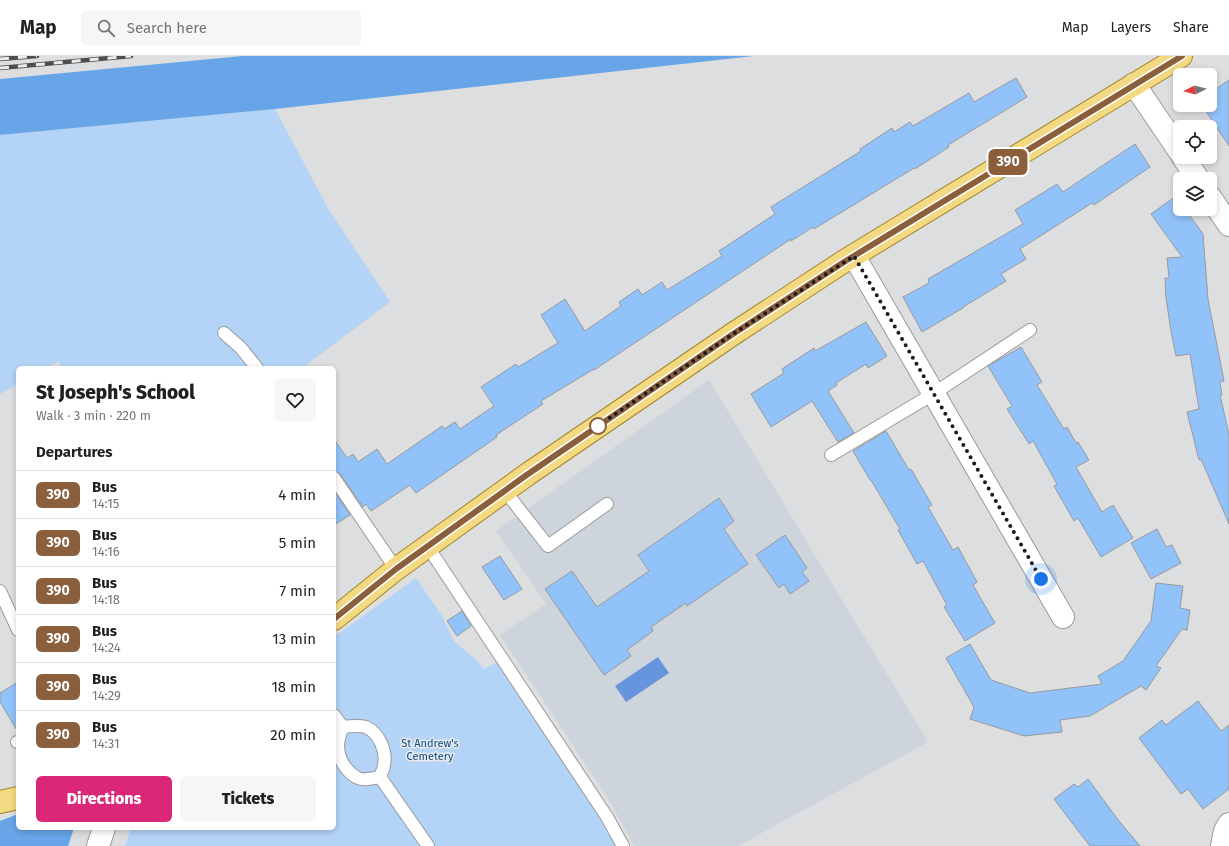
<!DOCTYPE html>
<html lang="en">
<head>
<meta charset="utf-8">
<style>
  :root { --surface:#fff; --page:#f6f6f6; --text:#202124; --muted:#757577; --line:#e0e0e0; --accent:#db2777 }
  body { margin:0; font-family:"Fira Sans",sans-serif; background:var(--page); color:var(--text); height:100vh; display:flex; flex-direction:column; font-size:15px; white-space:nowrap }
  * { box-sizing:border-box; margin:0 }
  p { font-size:13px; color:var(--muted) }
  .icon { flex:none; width:22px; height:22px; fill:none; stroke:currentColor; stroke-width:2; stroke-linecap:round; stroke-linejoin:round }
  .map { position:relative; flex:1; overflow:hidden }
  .side { position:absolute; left:16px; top:310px; width:320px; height:464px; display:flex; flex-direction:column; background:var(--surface); border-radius:6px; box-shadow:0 2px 6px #0003 }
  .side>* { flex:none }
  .badge { padding:0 8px; border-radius:6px; font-size:14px; line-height:26px }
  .needle { width:26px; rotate:264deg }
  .controls { position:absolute; left:1173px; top:12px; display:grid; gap:8px }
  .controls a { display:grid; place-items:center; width:44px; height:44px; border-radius:6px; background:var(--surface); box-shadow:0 2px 6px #0003; font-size:20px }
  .you { position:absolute; width:20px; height:20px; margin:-10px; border:3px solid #fff; border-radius:50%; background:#1a73e8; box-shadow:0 0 0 6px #1a73e833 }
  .map>.badge { position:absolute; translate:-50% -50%; box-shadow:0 0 0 2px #fff }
  h2 { padding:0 20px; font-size:15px; line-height:36px }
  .round { display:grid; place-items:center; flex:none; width:42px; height:42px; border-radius:6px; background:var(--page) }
  .head { display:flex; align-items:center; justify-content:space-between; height:68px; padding:0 20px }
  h1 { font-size:19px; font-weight:800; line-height:30px }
  .button { display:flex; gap:8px; margin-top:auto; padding:8px 20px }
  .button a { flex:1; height:46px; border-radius:6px; background:var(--accent); color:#fff; font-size:16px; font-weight:800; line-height:46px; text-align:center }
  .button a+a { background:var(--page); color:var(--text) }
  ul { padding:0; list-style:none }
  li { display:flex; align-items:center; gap:12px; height:48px; padding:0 20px; border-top:1px solid var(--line) }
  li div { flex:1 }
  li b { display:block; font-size:15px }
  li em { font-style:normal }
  li .badge { min-width:44px; font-weight:700; text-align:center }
  header { display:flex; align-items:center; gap:24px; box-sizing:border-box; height:56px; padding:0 20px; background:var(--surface); border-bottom:1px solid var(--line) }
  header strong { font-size:19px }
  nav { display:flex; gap:22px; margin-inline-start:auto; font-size:14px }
  .search { width:280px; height:36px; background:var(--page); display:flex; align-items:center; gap:10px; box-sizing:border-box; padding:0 14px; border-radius:6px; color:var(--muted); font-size:15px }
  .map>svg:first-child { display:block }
  .built { fill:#ced4db }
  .green { fill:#b3d3f7 }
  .forest { fill:#67a5e8 }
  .water { fill:#6795dd }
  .building { fill:#91c2f9; stroke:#999a9b }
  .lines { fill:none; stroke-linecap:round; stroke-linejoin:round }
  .service-casing { stroke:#999a9b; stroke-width:14 }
  .minor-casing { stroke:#999a9b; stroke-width:24 }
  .tertiary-casing { stroke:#999a9b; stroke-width:24 }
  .primary-casing { stroke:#a48629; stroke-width:24 }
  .service { stroke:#fff; stroke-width:12 }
  .minor { stroke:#fff; stroke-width:22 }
  .tertiary { stroke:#fff; stroke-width:22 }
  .primary { stroke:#f4d983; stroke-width:22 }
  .rail-casing { stroke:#4e4e4f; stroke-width:4.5 }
  .rail { stroke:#ebebec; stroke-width:3; stroke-dasharray:9; stroke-linecap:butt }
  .line-casing { stroke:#fff; stroke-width:9 }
  .line { stroke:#8b5e3c; stroke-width:6 }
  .walk { stroke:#1b1b1b; stroke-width:4; stroke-dasharray:0 7.2 }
  .stop-dot { fill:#fff; stroke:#8b5e3c; stroke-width:2 }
  .labels { text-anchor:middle; stroke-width:3; stroke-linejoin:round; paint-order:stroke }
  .park-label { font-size:11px; fill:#084c8a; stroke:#ebebec }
</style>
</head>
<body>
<header>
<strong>Map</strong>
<div class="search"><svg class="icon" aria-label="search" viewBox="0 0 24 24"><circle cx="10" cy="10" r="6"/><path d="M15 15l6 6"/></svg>Search here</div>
<nav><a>Map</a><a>Layers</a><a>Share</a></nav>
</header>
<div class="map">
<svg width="1229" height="790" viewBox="0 0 1229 790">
  <rect width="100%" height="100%" fill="#dddedf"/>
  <path class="built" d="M709,324L928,686L738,790H634L611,747L500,579L546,548L496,475Z"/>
  <path class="green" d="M275,53L329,154L390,246L302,312H62L59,305L46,312H18V328L0,338V79Z
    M416,522L442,560L454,585L476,604L484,613L497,606L613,779L615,790H125L131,772H334V581Z"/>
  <path class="forest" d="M243,0H754L275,53L0,79V23Z
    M18,758V772H74L68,790H0V765Z"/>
  <path class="water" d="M658,601L669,617L626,646L615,630Z"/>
  <path class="building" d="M1016,22L1027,41L948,89L949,91L915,113L914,112L814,173L813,171L791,185V183L594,314V313L541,345L543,348L496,379L497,381L416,437L410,429L371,455L366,448L363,451L340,418L334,415V383L347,402L353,398L358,406L377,393L387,408L442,370L444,373L455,366L460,373L494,350L481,331L516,308L518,311L558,287L541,259L565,243L585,275L621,250L619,246L638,233L642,239L662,226L667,234L722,200L719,195L775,158L771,151L861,95L860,93L892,72L894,76L910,66L913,70L969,37L974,46Z
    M1229,24V90L1202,49H1210V37Z
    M1135,88L1150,111L1094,149L1092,147L1020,193L1026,203L1001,218L1006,225L963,251V252L922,276L903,241L929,227L928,223L1023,168L1015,154L1057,128L1063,136Z
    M1176,140L1180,146V153H1185L1203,178L1208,243L1224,325L1220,326L1222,339H1220L1229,378V468L1201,403L1199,404L1187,356L1199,353L1190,298L1176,300L1171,275L1166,242L1165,222H1169L1167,202L1182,201L1151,158Z
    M866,266L887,300L868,312L866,308L836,327L837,329L828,335L854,377L838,386L812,345L771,371L751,338L784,317L782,313L814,292L815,295Z
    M1021,291L1042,326L1037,329L1064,373L1067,371L1076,387L1078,386L1089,404L1076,411L1102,456L1113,449L1133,482L1101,501L1078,462L1074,465L1054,430L1057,428L1033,385L1029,388L1007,353L1012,350L988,310Z
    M886,375L909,414L911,413L932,449L928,451L953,494L958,491L977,526L973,529L995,567L965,585L944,551L947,549L923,505L917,508L898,474L900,473L871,424H870L853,395Z
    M334,435L350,459L334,469Z
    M719,442L734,465L724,473L748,508L687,550L686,547L651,571L653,575L627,594L631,600L604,619L545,533L572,515L597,551L649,515L638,499Z
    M1157,473L1166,491L1172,489L1181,507L1151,523L1131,487Z
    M785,479L807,512L802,516L809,525L790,538L784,528L779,532L756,499Z
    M500,500L522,533L504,544L482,511Z
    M1156,527L1183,530L1180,552L1190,554L1187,574L1182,573L1156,610L1161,612L1146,634L1141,630L1090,660L1060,664L1062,676L1024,680L970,663L974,651L946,602L970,588L991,624L1030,637L1102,628L1098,620L1123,605L1151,565Z
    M462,555L471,570L457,580L447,565Z
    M18,626V676L0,646V637Z
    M1198,645L1221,675L1229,669V733L1203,753L1188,733L1181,738L1139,682L1162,664L1166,669Z
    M1088,723L1119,765L1140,790H1090L1076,772L1054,743L1074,728L1078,731Z"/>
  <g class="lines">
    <defs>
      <path id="service" d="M224,277L241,292L257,312
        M831,399L933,338L1030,274
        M334,422L396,513
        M505,435L548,490L607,448
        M428,491L607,761L623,790
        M0,535L18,574
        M334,659L343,671C336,686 336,699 346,712C350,717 353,720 358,722C364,725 373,722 380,721L428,790
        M343,671C350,670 359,669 366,671C379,677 387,695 384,709C384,713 381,717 380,721
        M17,686H18"/>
      <path id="minor" d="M1134,28L1180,96
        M1183,101L1198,123
        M1210,141L1229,169
        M854,200L1063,561
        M1222,790L1225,775L1229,768"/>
      <path id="tertiary" d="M98,790L104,772"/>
      <path id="primary" d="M334,563L396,513L528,418L733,278L843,206L1181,0
        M0,746L18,742"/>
    </defs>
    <use href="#service" class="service-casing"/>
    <use href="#minor" class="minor-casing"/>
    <use href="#tertiary" class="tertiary-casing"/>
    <use href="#primary" class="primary-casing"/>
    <use href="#service" class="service"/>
    <use href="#minor" class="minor"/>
    <use href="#tertiary" class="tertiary"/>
    <use href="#primary" class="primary"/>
    <defs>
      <path id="rail" d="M0,3L37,0
        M0,12L131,0"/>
    </defs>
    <use href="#rail" class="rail-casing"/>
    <use href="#rail" class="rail"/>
  </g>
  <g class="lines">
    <defs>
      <path id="line" d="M334,563L396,513L528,418L733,278L844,206L1182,0"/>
    </defs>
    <use href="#line" class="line-casing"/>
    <use href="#line" class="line"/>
    <path class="walk" d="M598,370L592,374L733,278L854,200L1041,523"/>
  </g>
  <circle class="stop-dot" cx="598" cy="370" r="8"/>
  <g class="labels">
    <g class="park-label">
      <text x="430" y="691">St Andrew's<tspan x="430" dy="13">Cemetery</tspan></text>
    </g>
  </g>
</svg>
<div class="controls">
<a><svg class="needle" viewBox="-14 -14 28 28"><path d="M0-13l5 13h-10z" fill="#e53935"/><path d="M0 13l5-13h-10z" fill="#757577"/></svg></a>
<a><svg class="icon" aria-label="locate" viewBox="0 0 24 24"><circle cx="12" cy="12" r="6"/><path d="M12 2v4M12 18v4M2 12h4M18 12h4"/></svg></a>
<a><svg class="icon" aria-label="layers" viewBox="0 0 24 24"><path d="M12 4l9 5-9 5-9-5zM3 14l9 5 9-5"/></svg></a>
</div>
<div class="you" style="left:1041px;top:523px"></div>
<b class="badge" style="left:1008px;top:106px;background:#8b5e3c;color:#fff">390</b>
<section class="side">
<div class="head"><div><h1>St Joseph's School</h1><p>Walk · 3 min · 220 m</p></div><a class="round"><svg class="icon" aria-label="heart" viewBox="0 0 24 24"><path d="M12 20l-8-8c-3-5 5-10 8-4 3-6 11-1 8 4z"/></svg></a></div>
<h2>Departures</h2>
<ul>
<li><span class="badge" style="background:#8b5e3c;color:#fff">390</span><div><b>Bus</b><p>14:15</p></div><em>4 min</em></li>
<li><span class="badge" style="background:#8b5e3c;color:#fff">390</span><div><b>Bus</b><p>14:16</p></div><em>5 min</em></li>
<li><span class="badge" style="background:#8b5e3c;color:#fff">390</span><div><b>Bus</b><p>14:18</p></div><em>7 min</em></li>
<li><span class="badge" style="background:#8b5e3c;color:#fff">390</span><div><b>Bus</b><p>14:24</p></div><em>13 min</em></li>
<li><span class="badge" style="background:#8b5e3c;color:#fff">390</span><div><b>Bus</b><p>14:29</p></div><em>18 min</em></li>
<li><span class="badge" style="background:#8b5e3c;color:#fff">390</span><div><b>Bus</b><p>14:31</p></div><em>20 min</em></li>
</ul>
<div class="button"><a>Directions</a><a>Tickets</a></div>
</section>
</div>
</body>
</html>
